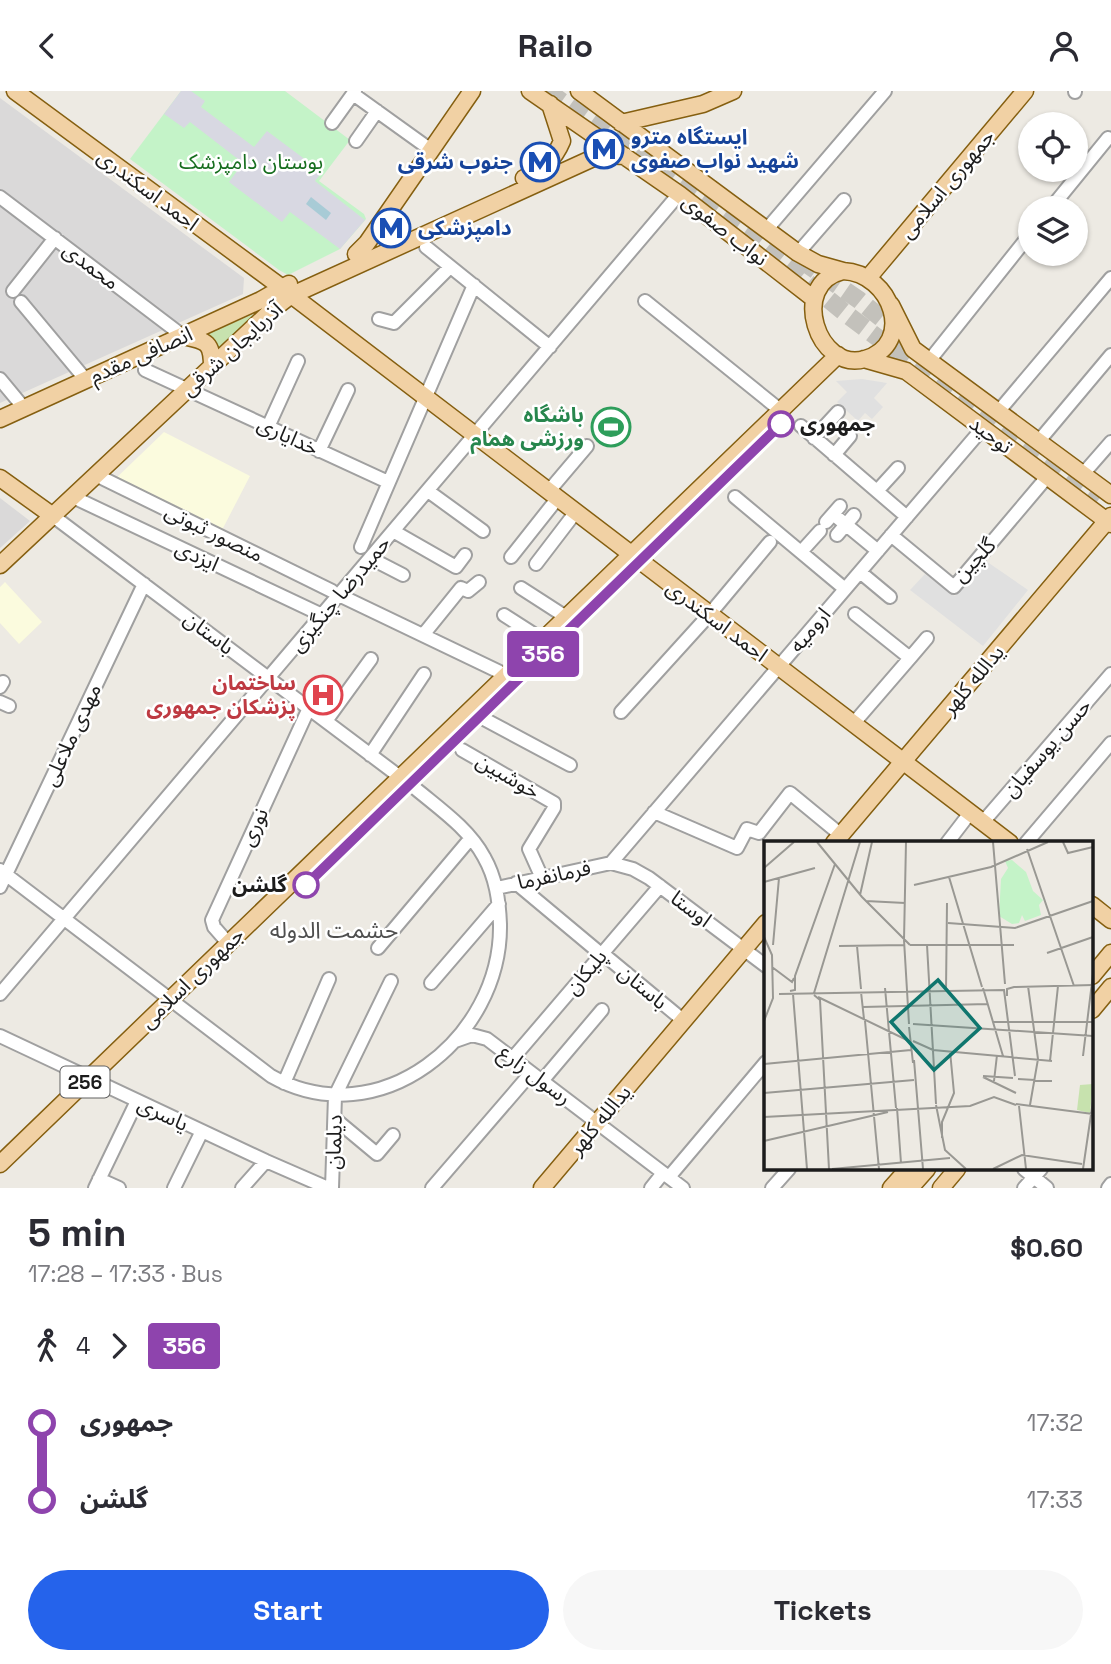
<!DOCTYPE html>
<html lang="en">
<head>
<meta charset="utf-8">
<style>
  :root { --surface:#fff; --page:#f7f7f7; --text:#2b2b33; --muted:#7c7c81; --accent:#2563eb }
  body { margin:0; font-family:"Space Grotesk","Noto Sans Arabic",sans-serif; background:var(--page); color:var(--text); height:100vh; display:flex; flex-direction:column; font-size:26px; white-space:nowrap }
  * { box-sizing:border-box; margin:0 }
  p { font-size:23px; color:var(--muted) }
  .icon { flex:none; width:38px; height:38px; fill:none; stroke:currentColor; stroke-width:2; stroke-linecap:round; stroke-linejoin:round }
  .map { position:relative; height:1097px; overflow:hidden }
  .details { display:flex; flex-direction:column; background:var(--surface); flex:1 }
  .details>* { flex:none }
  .badge { padding:0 14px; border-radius:5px; font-size:24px; line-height:46px }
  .controls { position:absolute; left:1018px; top:21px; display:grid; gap:14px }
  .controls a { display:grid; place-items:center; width:70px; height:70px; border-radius:50%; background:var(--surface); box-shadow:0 2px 5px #0004; font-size:35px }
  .map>.badge { position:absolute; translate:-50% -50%; box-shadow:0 0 0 4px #fff }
  .legs { display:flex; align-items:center; gap:10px; height:77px; padding:0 28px; font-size:23px }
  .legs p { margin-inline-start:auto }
  .summary { display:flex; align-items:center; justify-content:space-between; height:119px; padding:0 28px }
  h1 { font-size:38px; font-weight:600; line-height:52px }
  .cta { display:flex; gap:14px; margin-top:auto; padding:14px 28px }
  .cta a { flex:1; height:80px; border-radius:42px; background:var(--accent); color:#fff; font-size:28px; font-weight:600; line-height:80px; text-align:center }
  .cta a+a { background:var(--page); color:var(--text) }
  ul { padding:0 28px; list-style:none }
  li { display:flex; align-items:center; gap:24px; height:77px; font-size:26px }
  li i { display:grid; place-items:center; width:10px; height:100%; margin:0 9px; background:currentColor }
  li i::after { content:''; width:18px; height:18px; margin:-9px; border:5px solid; border-radius:50%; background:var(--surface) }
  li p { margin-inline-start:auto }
  li:first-child i { background:linear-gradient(#0000 50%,currentColor 0) }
  li:last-child i { background:linear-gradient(currentColor 50%,#0000 0) }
  header { display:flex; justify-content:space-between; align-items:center; height:91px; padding:0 28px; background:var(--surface); font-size:32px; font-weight:600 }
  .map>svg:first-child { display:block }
  .residential { fill:#dad9d9 }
  .education { fill:#fbfbde }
  .grass { fill:#c7e2ae }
  .park { fill:#c4f3c8 }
  .parking { fill:#e0e0e0 }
  .plaza { fill:#d8d8e2 }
  .water { fill:#a8cbd6 }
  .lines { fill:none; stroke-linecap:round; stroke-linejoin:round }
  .highway-tunnel { stroke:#c3c1bb; stroke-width:18; stroke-dasharray:18 9; stroke-linecap:butt }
  .minor-casing { stroke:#a0a0a0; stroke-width:16 }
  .major-casing { stroke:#855f10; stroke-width:19 }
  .minor { stroke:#fff; stroke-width:12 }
  .major { stroke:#f1d1a4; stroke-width:16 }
  .line-1-casing { stroke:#fff; stroke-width:16 }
  .line-1 { stroke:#8e44ad; stroke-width:10 }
  .stop-1-dot { fill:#fff; stroke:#8e44ad; stroke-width:3.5 }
  .labels { text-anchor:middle; stroke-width:5; stroke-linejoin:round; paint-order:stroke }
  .shield { fill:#fff; stroke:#606060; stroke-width:2 }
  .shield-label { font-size:19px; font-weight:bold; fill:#1c1c1c }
  .transit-label { font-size:21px; font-weight:bold; fill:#164399; stroke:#fff; text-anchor:start }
  .park-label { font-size:21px; fill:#176e1f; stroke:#fff }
  .street-label { font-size:21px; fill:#1c1c1c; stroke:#fff }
  .leisure-label { font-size:21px; font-weight:bold; fill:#27864d; stroke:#fff; text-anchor:end }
  .stop-label { font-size:21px; font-weight:bold; fill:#1c1c1c; stroke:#fff; text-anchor:start }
  .health-label { font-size:21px; font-weight:bold; fill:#be3a42; stroke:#fff; text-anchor:end }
  .neighbourhood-label { font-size:23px; fill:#4f4f4f; stroke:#fff }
  .inset-road { fill:none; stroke:#999893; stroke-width:2 }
  .view { fill:#0f766e; fill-opacity:0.15; stroke:#0f766e; stroke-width:3.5 }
  .inset-edge { fill:none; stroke:#1c1c1c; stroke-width:3.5 }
</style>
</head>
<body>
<header><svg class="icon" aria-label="back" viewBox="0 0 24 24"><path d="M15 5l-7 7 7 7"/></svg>Railo<svg class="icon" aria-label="person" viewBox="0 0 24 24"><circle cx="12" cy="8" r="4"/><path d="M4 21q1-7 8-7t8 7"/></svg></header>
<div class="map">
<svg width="1111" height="1097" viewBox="0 0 1111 1097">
  <rect width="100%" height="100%" fill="#edeae3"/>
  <path class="residential" d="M0,7L244,187L243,203L0,312Z
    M0,407L30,430L0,457Z"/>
  <path class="education" d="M164,341L250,385L221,441L113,390Z
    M5,491L42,531L19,553L0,532V496Z"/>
  <path class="grass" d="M254,223L218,259L204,244Z"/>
  <path class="park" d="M181,0H285L350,49L319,90L364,123L366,128L340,158L288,184L279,179L130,68Z"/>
  <path class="parking" d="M862,288L887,292L874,307L883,316L872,328L865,322L858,330L837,311L847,301L836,290Z
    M983,468L1028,499L983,555L910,499L925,483L955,505Z"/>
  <path class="plaza" d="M181,0H191L205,10L201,16L254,56L267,40L322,81L315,90L365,129L340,158L290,121L282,131L229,91L243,72L190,31L184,37L164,23Z"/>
  <path class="water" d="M311,106L331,122L326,129L306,113Z"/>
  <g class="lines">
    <path class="highway-tunnel" d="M547,0L751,146L849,225L1096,412
      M801,169L859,209L902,244"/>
    <defs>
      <path id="minor" d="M1075,1V0
        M353,3L431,59
        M332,32L355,0
        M356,50L377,20
        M0,106L183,245
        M1051,117L1108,47
        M767,138L885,0
        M426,156L550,256
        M798,162L844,109
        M13,200L55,147
        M645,210L780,319
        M21,211L86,289
        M379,228L394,232L450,176
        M929,270L1031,142
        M145,279L388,391
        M0,288L24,317
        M998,321L1111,187
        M801,335L907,426
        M268,336L298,270
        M814,347L838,321
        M1038,351L1111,264
        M319,360L348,299
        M834,364L850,345
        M1083,383L1111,351
        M96,384L332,500
        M428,400L483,440
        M877,400L898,377
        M548,401L587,355
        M73,406L322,524
        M735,406L845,498
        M833,423L878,460
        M826,431L840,415
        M393,440L456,476L465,464
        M837,444L854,424
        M891,444L954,496L1047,386
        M361,456L474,194
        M801,461L820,440
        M511,466L557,408
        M370,467L403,484
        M536,473L575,422
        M860,481L890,506
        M521,497L566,526
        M339,504L506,584
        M504,524L543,549
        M423,544L461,497L468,500L479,491
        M910,567L927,547
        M0,596L3,591
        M0,611L9,615
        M469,620L570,674
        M621,621L709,524L770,451
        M326,630L371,568
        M853,633L910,567L855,523
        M462,659L554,712V717L529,758L542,787
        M370,664L424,583
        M654,721L737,757L747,738L759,742L790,702L841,744
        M983,731L1111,583
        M947,752L970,722
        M1026,752L1111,652
        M611,772L982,338
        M0,779L271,985C379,1046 502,947 500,833C499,809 496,787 484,766C469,738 440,718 416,698L53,425
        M516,792L601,863
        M0,796L144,493
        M497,797L611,772L633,778L649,787L766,875
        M228,852L214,836L212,829L309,617
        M378,857L470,748
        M602,862L684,930
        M431,892L499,813
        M0,903L679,103
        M0,945L266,1070L328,1097
        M455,950L472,944L487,948L683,1097
        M513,967L660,795
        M542,990L602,919
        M284,992L329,888
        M335,1028L377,1063L393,1044
        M1024,1078L1047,1097
        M669,1086L766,971
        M99,1088L119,1097
        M95,1097L137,1010
        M174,1097L202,1040
        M242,1097L266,1070
        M332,1097L335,1005L391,890
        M432,1097L531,982
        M651,1097L663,1082
        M772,1097L789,1078
        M1024,1097L1041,1078
        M1108,1097L1111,1093"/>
      <path id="major" d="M15,0L281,196L1010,752
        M530,0L679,103L814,208
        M579,0L798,162L818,173L843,180
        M621,32L703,13L733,0
        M524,87C542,80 554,69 562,50L550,13
        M356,163L367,152L472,0
        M843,180C892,182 916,253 865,268C818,282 788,193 843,180Z
        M868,187L1025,0
        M891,214L913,258L1111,404
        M183,245C206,250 212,250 212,276
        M864,268L906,280L1111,433
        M0,328L261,209L289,193
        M0,387L53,425
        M0,474L272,219L290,205L591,68L605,64L625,65
        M834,752L1111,425
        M1092,814L1111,829
        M1092,885L1111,862
        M1092,919L1111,896
        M0,1073L838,264
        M542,1097L766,832
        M891,1097L908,1078
        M910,1097L927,1078
        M941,1097L957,1078"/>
    </defs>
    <use href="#minor" class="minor-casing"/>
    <use href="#major" class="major-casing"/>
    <use href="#minor" class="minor"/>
    <use href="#major" class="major"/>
  </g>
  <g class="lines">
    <defs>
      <path id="line-1" d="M306,794L781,333"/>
    </defs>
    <use href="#line-1" class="line-1-casing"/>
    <use href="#line-1" class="line-1"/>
  </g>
  <defs>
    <symbol id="metro-ring" viewBox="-11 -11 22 22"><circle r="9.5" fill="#fff" stroke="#1a4fb4" stroke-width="1.5"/><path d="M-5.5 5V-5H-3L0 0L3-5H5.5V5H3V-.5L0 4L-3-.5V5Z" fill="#1a4fb4"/></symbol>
    <symbol id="stadium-ring" viewBox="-11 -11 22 22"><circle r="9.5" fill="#fff" stroke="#2e9e5b" stroke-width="1.5"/><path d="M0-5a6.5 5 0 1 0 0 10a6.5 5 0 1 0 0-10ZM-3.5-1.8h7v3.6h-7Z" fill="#2e9e5b"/></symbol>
    <symbol id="hospital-ring" viewBox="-11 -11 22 22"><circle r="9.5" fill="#fff" stroke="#e0444e" stroke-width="1.5"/><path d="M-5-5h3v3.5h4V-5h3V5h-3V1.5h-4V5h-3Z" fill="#e0444e"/></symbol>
  </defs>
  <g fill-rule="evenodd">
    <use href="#metro-ring" x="582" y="36" width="44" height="44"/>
    <use href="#metro-ring" x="518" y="49" width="44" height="44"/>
    <use href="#metro-ring" x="369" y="115" width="44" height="44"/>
    <use href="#stadium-ring" x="589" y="314" width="44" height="44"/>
    <use href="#hospital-ring" x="301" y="582" width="44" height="44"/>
  </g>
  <g class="stop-1-dot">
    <circle cx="781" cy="333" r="12"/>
    <circle cx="306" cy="794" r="12"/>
  </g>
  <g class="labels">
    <rect class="shield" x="60.5" y="975.5" width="49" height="31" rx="5"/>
    <g class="shield-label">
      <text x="85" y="998">256</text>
    </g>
    <g class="transit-label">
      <text x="631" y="53">ایستگاه مترو<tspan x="631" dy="24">شهید نواب صفوی</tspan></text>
      <text x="513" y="78" text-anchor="end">جنوب شرقی</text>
      <text x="418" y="144">دامپزشکی</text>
    </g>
    <g class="park-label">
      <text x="251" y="78">بوستان دامپزشک</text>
    </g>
    <g class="street-label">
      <text transform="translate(947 93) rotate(-50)" y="7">جمهوری اسلامی</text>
      <text transform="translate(148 99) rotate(37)" y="7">احمد اسکندری</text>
      <text transform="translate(725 139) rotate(38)" y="7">نواب صفوی</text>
      <text transform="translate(91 175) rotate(37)" y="7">محمدی</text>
      <text transform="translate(232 258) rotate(-42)" y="7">آذربایجان شرقی</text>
      <text transform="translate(141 264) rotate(-24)" y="7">انصافی مقدم</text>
      <text transform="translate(991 344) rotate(37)" y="7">توحید</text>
      <text transform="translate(288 345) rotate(25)" y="7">خدایاری</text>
      <text transform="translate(214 442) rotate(26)" y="7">منصور ثبوتی</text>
      <text transform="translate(197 465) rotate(25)" y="7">ایزدی</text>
      <text transform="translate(974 469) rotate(-46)" y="7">گلچین</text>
      <text transform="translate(340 503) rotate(-50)" y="7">حمیدرضا چنگیزی</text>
      <text transform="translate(717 530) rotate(37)" y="7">احمد اسکندری</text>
      <text transform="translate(810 539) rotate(-50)" y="7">ارومیه</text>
      <text transform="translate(209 542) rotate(37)" y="7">باستان</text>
      <text transform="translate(973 589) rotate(-50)" y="7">یدالله کلهر</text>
      <text transform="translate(72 644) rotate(-65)" y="7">مهدی ملاعلی</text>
      <text transform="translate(1047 657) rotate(-49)" y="7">حسن یوسفیان</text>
      <text transform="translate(508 685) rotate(30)" y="7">خوشبین</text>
      <text transform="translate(254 736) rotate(-65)" y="7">نوری</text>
      <text transform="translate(554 784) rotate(-12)" y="7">فرمانفرما</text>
      <text transform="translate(691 818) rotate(37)" y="7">اوستا</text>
      <text transform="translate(586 881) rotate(-50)" y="7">پلیکان</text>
      <text transform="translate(192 887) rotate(-44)" y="7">جمهوری اسلامی</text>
      <text transform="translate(643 896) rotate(40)" y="7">باستان</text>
      <text transform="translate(535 984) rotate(37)" y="7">رسول زارع</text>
      <text transform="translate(163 1023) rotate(25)" y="7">یاسری</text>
      <text transform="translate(600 1029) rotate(-50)" y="7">یدالله کلهر</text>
      <text transform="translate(334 1051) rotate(-88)" y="7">دیلمان</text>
    </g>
    <g class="leisure-label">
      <text x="584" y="331">باشگاه<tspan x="584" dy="24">ورزشی همام</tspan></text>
    </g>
    <g class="stop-label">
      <text x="800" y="340">جمهوری</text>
      <text x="287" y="801" text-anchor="end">گلشن</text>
    </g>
    <g class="health-label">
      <text x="296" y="599">ساختمان<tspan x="296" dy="24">پزشکان جمهوری</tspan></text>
    </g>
    <g class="neighbourhood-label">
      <text x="334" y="847">حشمت الدوله</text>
    </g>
  </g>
  <g transform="translate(764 750)">
    <rect width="329" height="329" fill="#edeae3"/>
    <path d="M329,243L326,272L313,269L316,244Z" fill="#c7e2ae"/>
    <path d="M248,19L262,31L269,50L279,59L275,64L277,74L261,80L258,74L255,82L248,83L235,75L237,38L244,27L241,20Z" fill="#c4f3c8"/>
    <path class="inset-road" d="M53,1L98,56L146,104M229,1L241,143M299,1L304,12L329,6M263,8L310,145M0,27L30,1M185,36L218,146M0,41L51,27M150,44L227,26L284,1M96,54L108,1M102,60L141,62M184,82L251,87L329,60M0,96L8,114L9,157L0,180M140,99L145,183M140,99L142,1M9,104L15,37M146,104H250M163,104L172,263M75,105L141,104M93,105L97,148M283,112L329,96M8,126L28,141L30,137M264,145L274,218L266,264M121,147L132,267M219,147L239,215M182,149L183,62M26,150L31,149V135L71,23M97,151L100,178M50,152L96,1M15,153L240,149L251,235M29,153L43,328M50,154L56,159L65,328M243,155V148L250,146L329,144M54,156L147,201M99,166L224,163M101,180L115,328M229,181H329M149,183L329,195M145,186L149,222M149,200L169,209L288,220M319,215L329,133M150,219L159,328M286,220L294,145M0,223L147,209M219,235L249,237M219,236L252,252M254,238L288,240L254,238M230,240L233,214M0,252L150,239M252,263L329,273M172,264L181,309L202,328M255,265L262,328M133,267L137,322M0,276L206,265L230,256L252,264M178,297V281L190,252L186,210M0,300L124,271M68,328L186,317M229,328L258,314L318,323M319,328L329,260"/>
    <path class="view" d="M174,139L216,187L170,229L127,181Z"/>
    <rect width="329" height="329" class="inset-edge"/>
  </g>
</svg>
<div class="controls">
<a><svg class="icon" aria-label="locate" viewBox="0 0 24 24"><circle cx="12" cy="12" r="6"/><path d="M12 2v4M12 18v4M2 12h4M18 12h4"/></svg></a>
<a><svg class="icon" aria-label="layers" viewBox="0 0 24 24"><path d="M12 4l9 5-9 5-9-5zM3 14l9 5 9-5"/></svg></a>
</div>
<b class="badge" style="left:543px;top:563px;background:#8e44ad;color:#fff">356</b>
</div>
<section class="details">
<div class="summary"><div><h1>5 min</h1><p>17:28 – 17:33 · Bus</p></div><b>$0.60</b></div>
<div class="legs"><svg class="icon" aria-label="walk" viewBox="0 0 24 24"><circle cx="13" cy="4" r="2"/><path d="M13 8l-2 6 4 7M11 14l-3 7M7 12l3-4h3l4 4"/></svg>4<svg class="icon" aria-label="forward" viewBox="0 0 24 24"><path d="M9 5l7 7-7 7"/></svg><b class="badge" style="background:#8e44ad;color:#fff">356</b></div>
<ul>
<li><i style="color:#8e44ad"></i><b>جمهوری</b><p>17:32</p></li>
<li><i style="color:#8e44ad"></i><b>گلشن</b><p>17:33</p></li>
</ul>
<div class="cta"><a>Start</a><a>Tickets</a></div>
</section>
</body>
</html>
